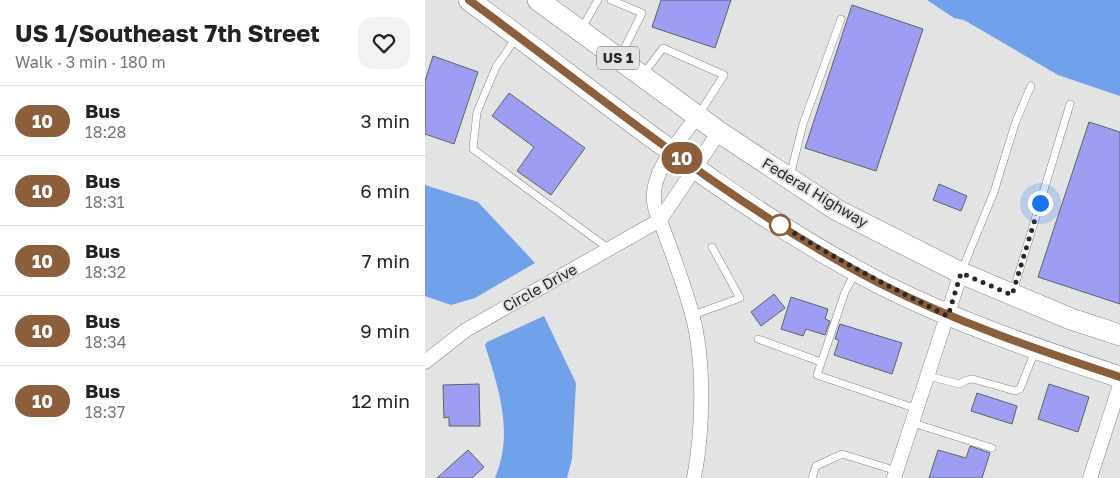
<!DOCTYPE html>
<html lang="en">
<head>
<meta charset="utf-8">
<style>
  :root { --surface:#fff; --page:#f2f2f2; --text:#222; --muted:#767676; --line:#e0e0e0 }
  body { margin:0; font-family:"Golos Text",sans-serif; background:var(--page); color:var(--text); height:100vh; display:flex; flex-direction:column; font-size:19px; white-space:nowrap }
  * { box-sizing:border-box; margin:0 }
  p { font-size:16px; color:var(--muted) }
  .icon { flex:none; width:28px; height:28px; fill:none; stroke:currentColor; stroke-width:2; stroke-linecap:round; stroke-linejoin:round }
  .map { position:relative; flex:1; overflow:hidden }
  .details { display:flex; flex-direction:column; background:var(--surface); width:425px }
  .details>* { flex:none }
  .badge { padding:0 10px; border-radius:16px; font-size:18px; line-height:32px }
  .you { position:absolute; width:25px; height:25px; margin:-12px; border:4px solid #fff; border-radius:50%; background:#1a73e8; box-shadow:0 0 0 8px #1a73e833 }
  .map>.badge { position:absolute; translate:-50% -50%; box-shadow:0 0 0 2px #fff }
  .round { display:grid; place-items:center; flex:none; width:52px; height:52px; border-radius:15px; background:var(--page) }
  .headline { display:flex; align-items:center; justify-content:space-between; height:85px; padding:0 15px }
  h1 { font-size:24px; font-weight:700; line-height:38px }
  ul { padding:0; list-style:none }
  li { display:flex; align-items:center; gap:15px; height:70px; padding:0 15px; border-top:1px solid var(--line) }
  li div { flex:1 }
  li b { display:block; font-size:19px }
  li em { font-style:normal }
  li .badge { min-width:55px; font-weight:700; text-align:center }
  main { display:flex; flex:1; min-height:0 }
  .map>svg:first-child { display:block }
  .water { fill:#71a1e9 }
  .building { fill:#9b9ef1; stroke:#626264 }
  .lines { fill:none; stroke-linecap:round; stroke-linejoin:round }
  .lane-casing { stroke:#868688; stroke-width:8 }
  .street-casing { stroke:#868688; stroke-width:15 }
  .primary-casing { stroke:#868688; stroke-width:22 }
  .lane { stroke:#fff; stroke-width:7 }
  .street { stroke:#fff; stroke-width:14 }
  .primary { stroke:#fff; stroke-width:21 }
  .line-casing { stroke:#fff; stroke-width:11 }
  .line { stroke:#8b5e3c; stroke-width:8 }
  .walk { stroke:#29292a; stroke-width:5; stroke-dasharray:0 9 }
  .stop-dot { fill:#fff; stroke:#8b5e3c; stroke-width:2.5 }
  .labels { text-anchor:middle; stroke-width:4; stroke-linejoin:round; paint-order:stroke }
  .shield { fill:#e2e3e5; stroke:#606162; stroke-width:1 }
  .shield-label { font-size:14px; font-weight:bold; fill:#29292a }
  .street-label { font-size:15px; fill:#29292a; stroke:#e2e3e5 }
</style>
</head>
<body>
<main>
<section class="details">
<div class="headline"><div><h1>US 1/Southeast 7th Street</h1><p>Walk · 3 min · 180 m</p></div><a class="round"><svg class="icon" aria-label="heart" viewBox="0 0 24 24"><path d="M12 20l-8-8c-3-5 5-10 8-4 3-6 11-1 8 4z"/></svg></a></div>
<ul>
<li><span class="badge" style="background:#8b5e3c;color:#fff">10</span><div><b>Bus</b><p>18:28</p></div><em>3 min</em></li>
<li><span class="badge" style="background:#8b5e3c;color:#fff">10</span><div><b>Bus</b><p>18:31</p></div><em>6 min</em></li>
<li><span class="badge" style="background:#8b5e3c;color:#fff">10</span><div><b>Bus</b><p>18:32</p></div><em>7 min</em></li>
<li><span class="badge" style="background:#8b5e3c;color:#fff">10</span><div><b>Bus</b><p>18:34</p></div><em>9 min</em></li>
<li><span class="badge" style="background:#8b5e3c;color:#fff">10</span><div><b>Bus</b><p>18:37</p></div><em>12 min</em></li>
</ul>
</section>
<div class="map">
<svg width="695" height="478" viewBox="0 0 695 478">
  <rect width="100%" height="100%" fill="#e2e3e5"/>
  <path class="water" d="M502,0H695V96L633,75L539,20L529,18Z
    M0,185L53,202L110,263L50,298L26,305L0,296Z
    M119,316L151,383L147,459L142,478H70C89,433 74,390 60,345L62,342Z"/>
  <path class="building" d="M236,0H306L290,48L227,27Z
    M427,5L498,29L451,171L380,148Z
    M8,56L53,72L29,144L0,134V81Z
    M84,93L160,148L126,195L92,171L109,147L67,116Z
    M664,122L695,132V304L613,277Z
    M514,184L542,196L536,211L508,200Z
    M349,294L360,308L336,326L326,312Z
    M366,297L403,309L400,319L405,321L400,335L381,329L378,336L356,329Z
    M415,324L477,343L467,374L409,355L414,340L410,339Z
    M54,384L55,426H24V417L19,418L18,385Z
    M624,384L664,397L653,432L613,419Z
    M552,393L592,406L587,424L546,411Z
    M545,446L565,453L557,478H504L513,450L541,458Z
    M43,450L59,467L47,478H12Z"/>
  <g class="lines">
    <defs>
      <path id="lane" d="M186,0L217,13L195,57
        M157,28L173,0
        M91,38L71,67L52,112L48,149L184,249
        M219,73L238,48L299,75L274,114
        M365,176L378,124L416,19
        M537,270L569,192L591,121L606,86
        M431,271L420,292L392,375L492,409
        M588,292L645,104
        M268,315L315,298L287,247
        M333,339L396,362
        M503,376L534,384L542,380L548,379L590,391L595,389L610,351
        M488,423L567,448
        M387,478L391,466L417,454L472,471"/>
      <path id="street" d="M0,362L41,330L235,220L294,132
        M269,478C278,431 280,361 267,314C259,283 246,251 235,220C214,183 251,146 272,116
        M469,478L536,273
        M665,478L695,385"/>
      <path id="primary" d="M44,0C178,98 306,206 454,283C531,322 613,350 695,377
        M113,0L294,132L412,210L536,273L646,319L695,335"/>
    </defs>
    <use href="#lane" class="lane-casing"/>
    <use href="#street" class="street-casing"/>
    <use href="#primary" class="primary-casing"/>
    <use href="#lane" class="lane"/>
    <use href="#street" class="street"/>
    <use href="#primary" class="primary"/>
  </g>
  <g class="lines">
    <defs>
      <path id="line" d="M44,0C178,98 306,206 454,283C531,322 613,350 695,377"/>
    </defs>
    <use href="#line" class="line-casing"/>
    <use href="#line" class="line"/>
    <path class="walk" d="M355,225L351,222C407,257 464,287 523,316L536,273L587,295L615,203"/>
  </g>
  <circle class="stop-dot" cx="355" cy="225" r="10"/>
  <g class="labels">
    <rect class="shield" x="172" y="46.5" width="42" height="23" rx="4"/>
    <g class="shield-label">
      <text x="193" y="63">US 1</text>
    </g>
    <g class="street-label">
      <text transform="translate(390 193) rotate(31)" y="5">Federal Highway</text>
      <text transform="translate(115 288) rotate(-29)" y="5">Circle Drive</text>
    </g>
  </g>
</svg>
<div class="you" style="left:615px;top:203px"></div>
<b class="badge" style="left:257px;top:158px;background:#8b5e3c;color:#fff">10</b>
</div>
</main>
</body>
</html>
